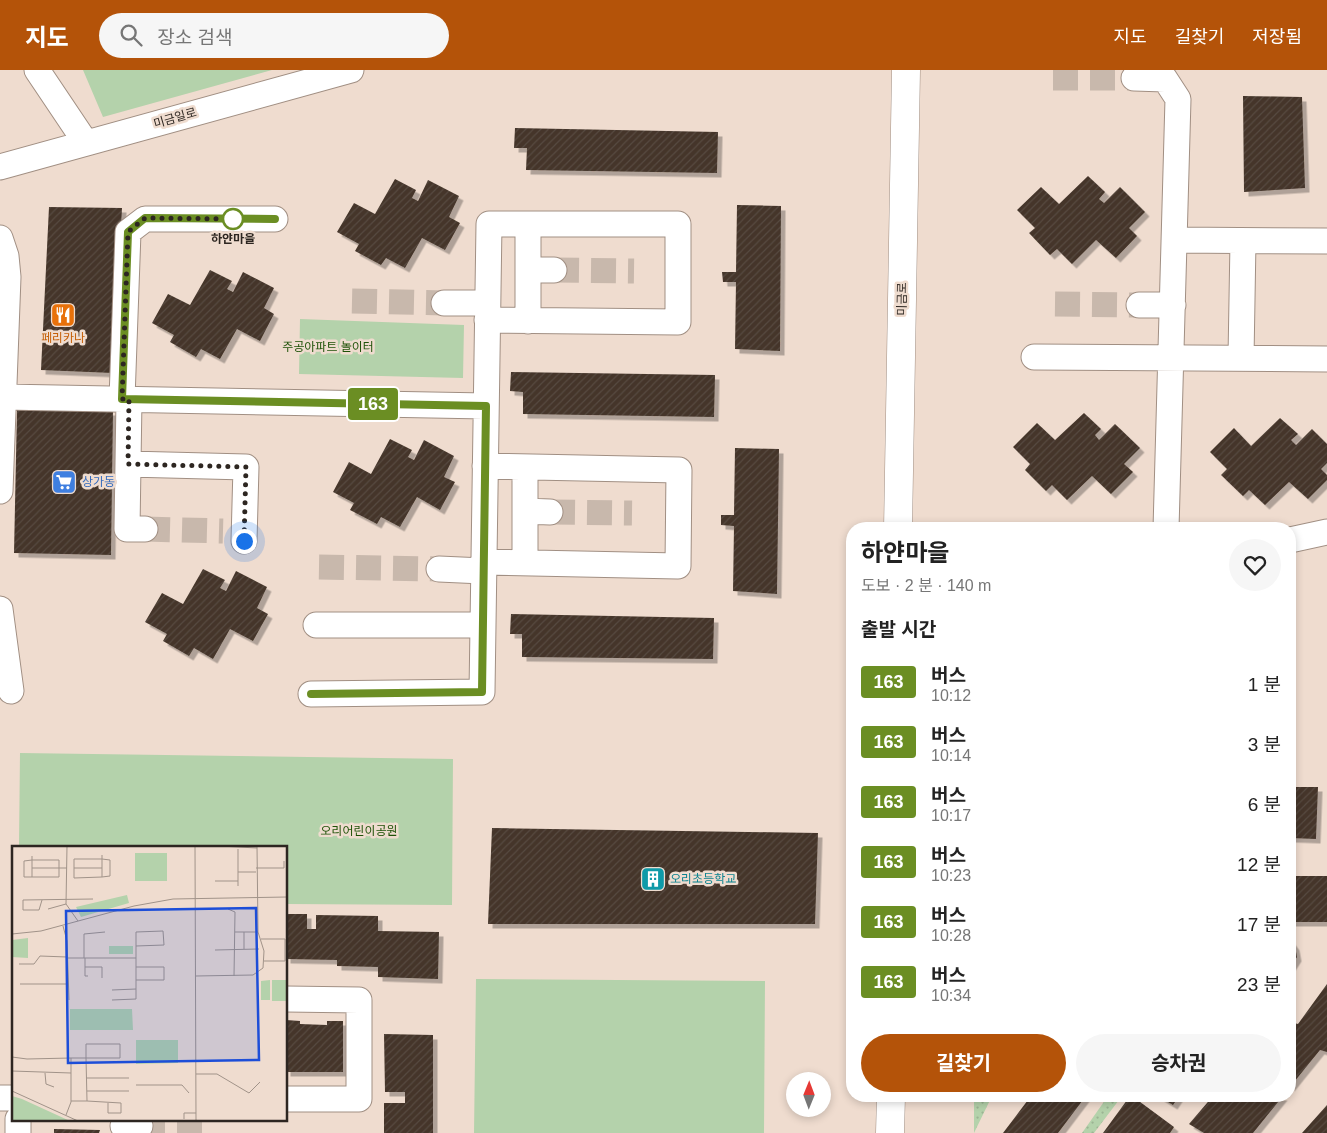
<!DOCTYPE html>
<html lang="ko">
<head>
<meta charset="utf-8">
<style>
  :root { --surface:#fff; --page:#f6f6f6; --text:#222; --muted:#767676; --accent:#b45309 }
  body { margin:0; font-family:Helvetica,"Noto Sans KR",sans-serif; background:var(--page); color:var(--text); height:100vh; display:flex; flex-direction:column; font-size:19px; white-space:nowrap }
  * { box-sizing:border-box; margin:0 }
  p { font-size:16px; color:var(--muted) }
  .icon { flex:none; width:28px; height:28px; fill:none; stroke:currentColor; stroke-width:2; stroke-linecap:round; stroke-linejoin:round }
  .map { position:relative; flex:1; overflow:hidden }
  .panel { position:absolute; left:846px; top:452px; width:450px; height:580px; display:flex; flex-direction:column; background:var(--surface); border-radius:20px; box-shadow:0 2px 8px #0003 }
  .panel>* { flex:none }
  .badge { padding:0 10px; border-radius:4px; font-size:18px; line-height:32px }
  .needle { width:32px; rotate:1deg }
  .tools { position:absolute; left:786px; top:1002px; display:grid; gap:10px }
  .tools a { display:grid; place-items:center; width:45px; height:45px; border-radius:50%; background:var(--surface); box-shadow:0 2px 8px #0003; font-size:25px }
  .you { position:absolute; width:25px; height:25px; margin:-12px; border:4px solid #fff; border-radius:50%; background:#1a73e8; box-shadow:0 0 0 8px #1a73e833 }
  .map>.badge { position:absolute; translate:-50% -50%; box-shadow:0 0 0 2px #fff }
  h2 { padding:0 15px; font-size:19px; line-height:45px }
  .round { display:grid; place-items:center; flex:none; width:52px; height:52px; border-radius:26px; background:var(--page) }
  .headline { display:flex; align-items:center; justify-content:space-between; height:85px; padding:0 15px }
  h1 { font-size:24px; font-weight:700; line-height:38px }
  .primary-button { display:flex; gap:10px; margin-top:auto; padding:10px 15px }
  .primary-button a { flex:1; height:58px; border-radius:30px; background:var(--accent); color:#fff; font-size:20px; font-weight:700; line-height:58px; text-align:center }
  .primary-button a+a { background:var(--page); color:var(--text) }
  ul { padding:0; list-style:none }
  li { display:flex; align-items:center; gap:15px; height:60px; padding:0 15px }
  li div { flex:1 }
  li b { display:block; font-size:19px }
  li em { font-style:normal }
  li .badge { min-width:55px; font-weight:700; text-align:center }
  header { display:flex; align-items:center; gap:30px; box-sizing:border-box; height:70px; padding:0 25px; background:var(--accent); color:#fff }
  header strong { font-size:24px }
  nav { display:flex; gap:28px; margin-inline-start:auto; font-size:18px }
  .search { width:350px; height:45px; background:var(--page); display:flex; align-items:center; gap:12px; box-sizing:border-box; padding:0 18px; border-radius:28px; color:var(--muted); font-size:19px }
  .map>svg:first-child { display:block }
  .green { fill:#b4d2ab }
  .garden { fill:url(#garden-dots) }
  .building { fill:url(#building-hatch); filter:url(#shadow) }
  .lines { fill:none; stroke-linecap:round; stroke-linejoin:round }
  .minor-tunnel { stroke:#c8b8ac; stroke-width:25; stroke-dasharray:25 12; stroke-linecap:butt }
  .minor-casing { stroke:#a18f83; stroke-width:27 }
  .major-casing { stroke:#a18f83; stroke-width:29 }
  .minor { stroke:#fff; stroke-width:25 }
  .major { stroke:#fff; stroke-width:28 }
  .line-casing { stroke:#fff; stroke-width:11 }
  .line { stroke:#6b8e23; stroke-width:8 }
  .walk { stroke:#2d2621; stroke-width:5; stroke-dasharray:0 9 }
  .stop-dot { fill:#fff; stroke:#6b8e23; stroke-width:2.5 }
  .labels { text-anchor:middle; stroke-width:5; stroke-linejoin:round; paint-order:stroke }
  .street-label { font-size:12px; fill:#2d2621; stroke:#efdccf }
  .stop-label { font-size:12px; font-weight:bold; fill:#2d2621; stroke:#efdccf }
  .food-label { font-size:12px; fill:#c56008; stroke:#efdccf }
  .park-label { font-size:12px; fill:#1f5208; stroke:#efdccf }
  .shop-label { font-size:12px; fill:#366cbe; stroke:#efdccf; text-anchor:start }
  .culture-label { font-size:12px; fill:#0d838f; stroke:#efdccf; text-anchor:start }
  .inset-road { fill:none; stroke:#a19389; stroke-width:1 }
  .view { fill:#1d4ed8; fill-opacity:0.15; stroke:#1d4ed8; stroke-width:2.5 }
  .inset-edge { fill:none; stroke:#2d2621; stroke-width:2.5 }
</style>
</head>
<body>
<header>
<strong>지도</strong>
<div class="search"><svg class="icon" aria-label="search" viewBox="0 0 24 24"><circle cx="10" cy="10" r="6"/><path d="M15 15l6 6"/></svg>장소 검색</div>
<nav><a>지도</a><a>길찾기</a><a>저장됨</a></nav>
</header>
<div class="map">
<svg width="1327" height="1063" viewBox="0 0 1327 1063">
  <defs>
    <pattern id="garden-dots" width="8" height="8" patternUnits="userSpaceOnUse" patternTransform="scale(1.25)"><rect width="8" height="8" fill="#b4d2ab"/><path d="M2 2h.1M6 6h.1" fill="none" stroke="#9bb493" stroke-width="1.8" stroke-linecap="round"/></pattern>
    <pattern id="building-hatch" width="6" height="6" patternUnits="userSpaceOnUse" patternTransform="scale(1.25)"><rect width="6" height="6" fill="#44352a"/><path d="M-1 1l2-2M0 6l6-6M5 7l2-2" fill="none" stroke="#574a40"/></pattern>
    <filter id="shadow"><feDropShadow dx="4.5" dy="4.5" stdDeviation="0" flood-color="#0004"/></filter>
  </defs>
  <rect width="100%" height="100%" fill="#efdccf"/>
  <path class="green" d="M83,0H272L103,47Z
    M300,249L464,255L463,308L299,304Z
    M20,683L453,689L452,835L286,834V777H19Z
    M476,909L765,911L764,1063H474Z"/>
  <path class="garden" d="M974,1026H992L974,1063Z
    M1108,1026H1122L1094,1063H1082Z"/>
  <path class="building" d="M1243,26L1302,27L1305,118L1244,122Z
    M515,58L718,62L717,103L526,100L527,78H514Z
    M1088,106L1105,122L1099,129L1104,133L1120,117L1145,142L1129,158L1137,166L1116,188L1096,170L1072,194L1057,179L1050,185L1029,163L1035,158L1017,140L1041,117L1059,134Z
    M395,109L416,120L412,128L418,131L428,110L459,126L449,147L460,153L445,180L422,168L405,198L386,188L381,195L355,181L359,174L337,162L354,133L375,144Z
    M737,135L781,136L780,281L735,279L736,212H723L722,202H736Z
    M49,137L122,138L113,303L41,300Z
    M210,200L232,211L227,219L233,222L243,202L274,218L264,238L274,244L260,271L237,259L220,289L201,279L196,287L170,272L174,265L152,253L168,224L190,235Z
    M511,302L715,305L714,347L523,344V322L510,321Z
    M17,339L113,341L111,485L14,483Z
    M1084,343L1101,359L1095,365L1099,370L1115,354L1140,378L1124,394L1133,402L1111,424L1092,406L1067,430L1052,415L1046,421L1025,400L1030,394L1013,377L1037,353L1055,370Z
    M1280,348L1298,364L1291,370L1296,375L1312,359L1327,374V393L1321,399L1327,405V410L1308,429L1289,412L1265,435L1249,420L1243,426L1221,405L1227,399L1210,382L1234,358L1251,376Z
    M390,369L412,380L408,387L414,390L424,370L454,386L444,407L455,412L440,440L417,427L400,457L381,447L377,454L350,440L354,433L333,422L349,392L371,404Z
    M735,378L779,379L777,524L733,521L734,456L721,455V445H734Z
    M203,499L225,510L220,518L226,521L236,501L267,517L257,538L268,544L253,571L230,559L213,589L194,578L189,586L163,571L167,564L145,552L162,523L183,534Z
    M511,544L714,548L713,589L522,587V564H510Z
    M1290,717H1318L1316,769L1290,768Z
    M492,758L818,763L815,854H488Z
    M1290,806H1327V852H1290Z
    M286,844H307V859H316V845L378,846V861L439,862L438,909L378,907V897L337,896V890L286,889Z
    M1290,869L1295,876L1297,887L1290,898Z
    M1327,914V982L1320,980L1290,1017V952L1298,954Z
    M286,950L300,951V954L327,955V951H343V1002H286Z
    M384,964L433,965V1063H384V1033H405V1022H385Z
    M1031,1026H1086L1058,1063H1003Z
    M1130,1026H1132L1174,1057L1170,1063H1103Z
    M1158,1026H1179L1173,1035Z
    M1213,1026H1283L1253,1063H1204L1189,1054Z
    M1327,1035V1063H1302Z
    M54,1059L100,1060L99,1063H54Z"/>
  <g class="lines">
    <path class="minor-tunnel" d="M1053,8H1134
      M554,200L634,201
      M352,231L444,233
      M1055,234L1139,235
      M550,442L632,443
      M145,459L223,461
      M319,497L439,499
      M140,1056H204"/>
    <defs>
      <path id="minor" d="M37,0L86,73
        M1134,8L1165,9L1178,29L1166,459
        M0,97L351,0
        M528,154V251
        M0,168L6,186L8,207L0,421
        M1174,170L1327,171
        M528,200H554
        M444,233H487
        M1139,235H1173
        M1034,287L1327,289
        M1241,288L1243,171
        M4,327L486,336
        M122,329L128,162L145,149H275
        M129,329L127,459H145
        M128,394L246,397L244,471
        M525,397V493
        M525,441L550,442
        M1290,470L1327,462
        M483,492L678,496L679,400L485,396
        M439,499L483,501
        M0,539L11,621
        M316,555H482
        M311,624L482,622C484,466 486,310 489,154H678V252L487,250
        M286,929L359,930V1029H286
        M0,1028H14
        M123,1056H140
        M18,1063V1049"/>
      <path id="major" d="M898,459L906,0
        M890,1063L891,1026"/>
    </defs>
    <use href="#minor" class="minor-casing"/>
    <use href="#major" class="major-casing"/>
    <use href="#minor" class="minor"/>
    <use href="#major" class="major"/>
  </g>
  <g class="lines">
    <defs>
      <path id="line" d="M275,149L145,148L128,162L122,329L486,336L482,622L311,624"/>
    </defs>
    <use href="#line" class="line-casing"/>
    <use href="#line" class="line"/>
    <path class="walk" d="M233,149H238L145,148L128,162L122,329H129L128,394L246,397L244,471"/>
  </g>
  <defs>
    <symbol id="restaurant-square" viewBox="-11 -11 22 22"><rect x="-9" y="-9" width="18" height="18" rx="4" fill="#e8710a" stroke="#efdccf"/><path d="M-5-6h1v4h1v-4h1v4h1v-4h1v5L-1.5 .5V6h-2V.5L-5-1ZM5-6V6H3V1.5H1.5Q1.5-4 5-6Z" fill="#fff"/></symbol>
    <symbol id="supermarket-square" viewBox="-11 -11 22 22"><rect x="-9" y="-9" width="18" height="18" rx="4" fill="#3f7fe0" stroke="#efdccf"/><path d="M-6-5.5h2.5l.6 2H6L4.5 2H-2.5L-4.4-4H-6ZM-1.5 3.2a1.3 1.3 0 1 0 .1 0ZM3 3.2a1.3 1.3 0 1 0 .1 0Z" fill="#fff"/></symbol>
    <symbol id="building-square" viewBox="-11 -11 22 22"><rect x="-9" y="-9" width="18" height="18" rx="4" fill="#0f9aa8" stroke="#efdccf"/><path d="M-4-6H4V6H1V3H-1V6H-4ZM-2.5-4.3h1.7v1.8h-1.7ZM.8-4.3h1.7v1.8H.8ZM-2.5-1h1.7V.8h-1.7ZM.8-1h1.7V.8H.8Z" fill="#fff"/></symbol>
  </defs>
  <g fill-rule="evenodd">
    <use href="#restaurant-square" x="49" y="231" width="28" height="28"/>
    <use href="#supermarket-square" x="50" y="398" width="28" height="28"/>
    <use href="#building-square" x="639" y="795" width="28" height="28"/>
  </g>
  <circle class="stop-dot" cx="233" cy="149" r="10"/>
  <g class="labels">
    <g class="street-label">
      <text transform="translate(175 48) rotate(-16)" y="4">미금일로</text>
      <text transform="translate(902 229) rotate(-89)" y="4">미금로</text>
    </g>
    <g class="stop-label">
      <text x="233" y="173">하얀마을</text>
    </g>
    <g class="food-label">
      <text x="63" y="272">페리카나</text>
    </g>
    <g class="park-label">
      <text x="328" y="281">주공아파트 놀이터</text>
      <text x="359" y="765">오리어린이공원</text>
    </g>
    <g class="shop-label">
      <text x="82" y="416">상가동</text>
    </g>
    <g class="culture-label">
      <text x="670" y="813">오리초등학교</text>
    </g>
  </g>
  <g transform="translate(12 776)">
    <rect width="275" height="275" fill="#efdccf"/>
    <path d="M123,7H155V35H123ZM115,49L117,57L69,71L64,61ZM16,92V112L0,111V94ZM97,100H121V108H97ZM258,134V154H249V135ZM260,134H275V155H260ZM58,163H120L121,184H58ZM124,194H166V217L124,218ZM0,250L10,253L58,275H0Z" fill="#b4d2ab"/>
    <path class="inset-road" d="M55,0L54,58L66,75M183,0L184,275M208,0L245,2M226,3V40M90,9V13L98,14V30L90,31M20,10V14L12,15V31H20M62,13H90V31L62,32ZM20,14H47V31H20ZM20,22H55M62,22H90M244,22H272V15M226,26H244M203,35H226M30,54L27,64H11V54L81,53M36,63L54,58M216,63L223,66L222,130M51,80L55,95L57,154M223,86H246M0,88L29,85L122,60L161,53L275,51M249,93H273V115H252M232,103V86M203,104L247,103M55,112H124M72,112V88L93,86M73,112V130H76M7,118H22L28,110L55,111M73,121H90V132M124,121H152V134H124M184,130L241,129L251,122L252,105L246,86L245,0M8,138H54M100,144L124,143M100,154L124,153V86L151,85L152,99L124,100M0,211L15,213L59,212H108V198H74V212L75,255L109,257V267H96V257M0,225L59,227M33,227L34,238L42,241M184,228H205L237,247L248,236M74,232H117M124,239H170L177,247M0,245L66,275M75,245H117M59,255H75M54,269L59,256V212M172,273V267H184"/>
    <path class="view" d="M244,62L247,214L56,217L54,65Z"/>
    <rect width="275" height="275" class="inset-edge"/>
  </g>
</svg>
<div class="tools">
<a><svg class="needle" viewBox="-14 -14 28 28"><path d="M0-13l5 13h-10z" fill="#e53935"/><path d="M0 13l5-13h-10z" fill="#767676"/></svg></a>
</div>
<div class="you" style="left:244px;top:471px"></div>
<b class="badge" style="left:373px;top:334px;background:#6b8e23;color:#fff">163</b>
<section class="panel">
<div class="headline"><div><h1>하얀마을</h1><p>도보 · 2 분 · 140 m</p></div><a class="round"><svg class="icon" aria-label="heart" viewBox="0 0 24 24"><path d="M12 20l-8-8c-3-5 5-10 8-4 3-6 11-1 8 4z"/></svg></a></div>
<h2>출발 시간</h2>
<ul>
<li><span class="badge" style="background:#6b8e23;color:#fff">163</span><div><b>버스</b><p>10:12</p></div><em>1 분</em></li>
<li><span class="badge" style="background:#6b8e23;color:#fff">163</span><div><b>버스</b><p>10:14</p></div><em>3 분</em></li>
<li><span class="badge" style="background:#6b8e23;color:#fff">163</span><div><b>버스</b><p>10:17</p></div><em>6 분</em></li>
<li><span class="badge" style="background:#6b8e23;color:#fff">163</span><div><b>버스</b><p>10:23</p></div><em>12 분</em></li>
<li><span class="badge" style="background:#6b8e23;color:#fff">163</span><div><b>버스</b><p>10:28</p></div><em>17 분</em></li>
<li><span class="badge" style="background:#6b8e23;color:#fff">163</span><div><b>버스</b><p>10:34</p></div><em>23 분</em></li>
</ul>
<div class="primary-button"><a>길찾기</a><a>승차권</a></div>
</section>
</div>
</body>
</html>
